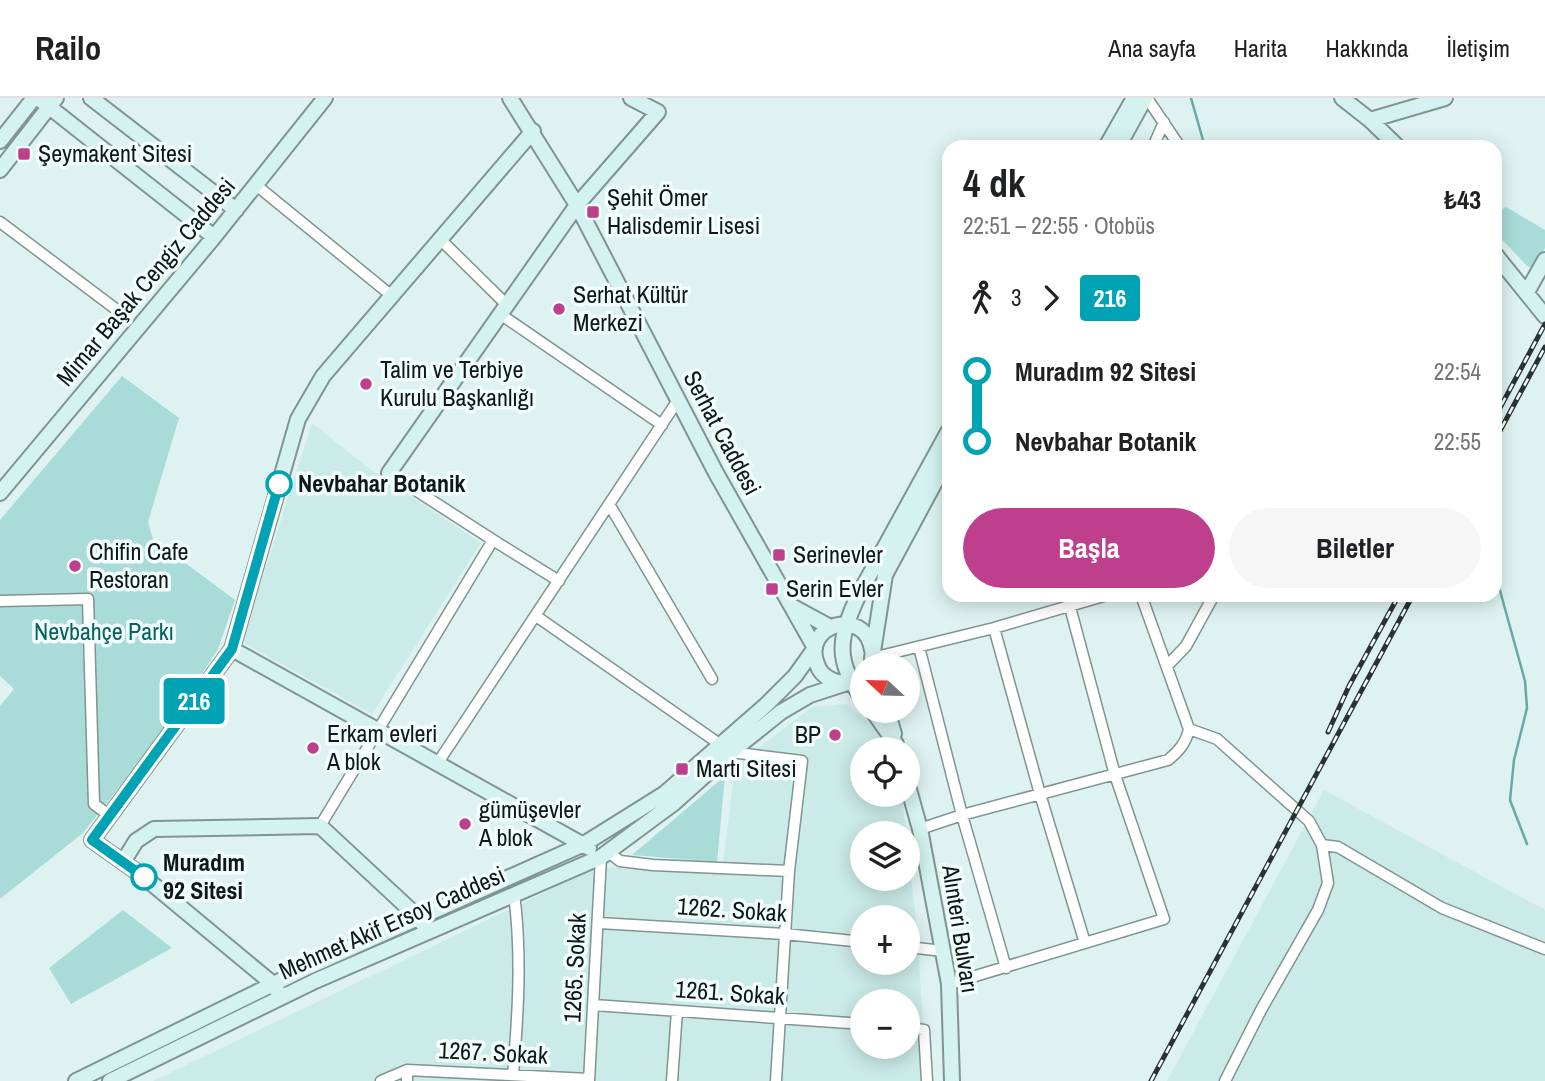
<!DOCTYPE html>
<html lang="tr">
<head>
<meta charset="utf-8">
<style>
  :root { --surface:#fff; --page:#f6f6f6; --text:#202124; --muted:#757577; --line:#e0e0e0; --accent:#be408c }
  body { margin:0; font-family:"Archivo Narrow",sans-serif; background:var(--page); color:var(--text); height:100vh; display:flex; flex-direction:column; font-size:26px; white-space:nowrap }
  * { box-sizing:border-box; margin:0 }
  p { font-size:23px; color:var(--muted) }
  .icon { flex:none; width:38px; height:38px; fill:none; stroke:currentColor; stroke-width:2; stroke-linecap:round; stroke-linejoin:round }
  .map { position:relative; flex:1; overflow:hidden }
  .details { position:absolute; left:942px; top:42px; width:560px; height:462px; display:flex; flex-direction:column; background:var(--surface); border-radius:21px; box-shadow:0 4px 18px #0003 }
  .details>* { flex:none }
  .badge { padding:0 14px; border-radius:5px; font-size:24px; line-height:46px }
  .needle { width:46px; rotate:292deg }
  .controls { position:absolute; left:850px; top:555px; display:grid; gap:14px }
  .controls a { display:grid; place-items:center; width:70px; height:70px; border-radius:50%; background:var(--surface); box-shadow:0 4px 18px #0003; font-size:35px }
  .map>.badge { position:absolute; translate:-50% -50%; box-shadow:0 0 0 4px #fff }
  .legs { display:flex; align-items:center; gap:10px; height:77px; padding:0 21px; font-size:23px }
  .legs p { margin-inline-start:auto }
  .summary { display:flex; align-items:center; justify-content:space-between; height:119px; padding:0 21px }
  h1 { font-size:38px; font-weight:800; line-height:52px }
  .action { display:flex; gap:14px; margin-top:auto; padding:14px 21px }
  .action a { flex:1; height:80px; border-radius:42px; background:var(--accent); color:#fff; font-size:28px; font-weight:800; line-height:80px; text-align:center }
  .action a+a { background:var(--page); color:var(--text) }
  ul { padding:0 21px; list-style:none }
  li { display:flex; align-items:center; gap:24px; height:70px; font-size:26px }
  li i { display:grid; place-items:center; width:10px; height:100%; margin:0 9px; background:currentColor }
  li i::after { content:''; width:18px; height:18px; margin:-9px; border:5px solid; border-radius:50%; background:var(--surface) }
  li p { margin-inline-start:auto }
  li:first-child i { background:linear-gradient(#0000 50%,currentColor 0) }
  li:last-child i { background:linear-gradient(currentColor 50%,#0000 0) }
  header { display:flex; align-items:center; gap:42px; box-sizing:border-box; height:98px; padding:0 35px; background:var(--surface); border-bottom:2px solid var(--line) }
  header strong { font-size:33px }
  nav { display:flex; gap:38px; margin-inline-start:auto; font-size:24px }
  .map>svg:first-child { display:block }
  .built { fill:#cbebe8; fill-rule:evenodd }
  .green { fill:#a9dcd8 }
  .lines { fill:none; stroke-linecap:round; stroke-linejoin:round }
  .stream { stroke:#68a9a4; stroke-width:2.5 }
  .street-casing { stroke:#809492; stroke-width:13 }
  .secondary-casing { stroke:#809492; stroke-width:18 }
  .street { stroke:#fff; stroke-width:10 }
  .secondary { stroke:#d3f2f0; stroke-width:14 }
  .rail-casing { stroke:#293332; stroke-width:5 }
  .rail { stroke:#f2fefd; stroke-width:2.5; stroke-dasharray:8; stroke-linecap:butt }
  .line-1-casing { stroke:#fff; stroke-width:16 }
  .line-1 { stroke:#00a3b4; stroke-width:10 }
  .poi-dot { fill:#be408c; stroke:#f2fefd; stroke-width:2.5 }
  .stop-1-dot { fill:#fff; stroke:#00a3b4; stroke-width:3.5 }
  .labels { text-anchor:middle; stroke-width:7; stroke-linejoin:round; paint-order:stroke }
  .poi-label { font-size:24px; fill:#101817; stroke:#f2fefd; text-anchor:start }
  .street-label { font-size:24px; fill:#101817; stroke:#f2fefd }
  .stop-label { font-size:24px; font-weight:bold; fill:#101817; stroke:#f2fefd; text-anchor:start }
  .park-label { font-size:24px; fill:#036360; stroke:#f2fefd }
</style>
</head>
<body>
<header>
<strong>Railo</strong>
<nav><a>Ana sayfa</a><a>Harita</a><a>Hakkında</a><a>İletişim</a></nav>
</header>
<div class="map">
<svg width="1545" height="983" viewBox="0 0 1545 983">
  <rect width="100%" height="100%" fill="#def3f1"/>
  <path class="built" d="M312,325L370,371L481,445L372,616L242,544Z
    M846,606L896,646L897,651H863V696L902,697L906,735H863V780H908V751L916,821L927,983H153L597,769L722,774L735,668L812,609ZM863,819H908V864H863ZM863,903H908V948H863Z
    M1324,692L1545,812V983H1167Z"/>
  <path class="green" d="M1506,109L1545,132V150L1533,170L1527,168L1495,134C1495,124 1497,113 1506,109Z
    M122,278L179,320L148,424L153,441L235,502L218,551L170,625L83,735L0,801V608L14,591L0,578V422Z
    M725,678L717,764L632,757Z
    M123,812L172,850L71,906L49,870Z"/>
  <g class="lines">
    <path class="stream" d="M1191,0L1205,49
      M1494,471L1525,583L1527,610L1514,662L1510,702L1527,746"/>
    <defs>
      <path id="street" d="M1147,0L1180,49
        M1153,49L1164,24
        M256,87L392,198
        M0,124L121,215
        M440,141L507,207
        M500,216L662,327
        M609,406L712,581
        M493,442L559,483
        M0,503L88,501L94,706L110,718
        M536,518L721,647
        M994,530L1040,696L1085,845
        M919,549L962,717L1006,870
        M872,560L994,530L1107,497
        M1167,568L1186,548L1214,497
        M1189,631L1217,641L1309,723L1322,747L1328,785L1318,812L1261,912L1225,983
        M731,654L802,663L789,773L776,983
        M437,666L678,302
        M320,728L493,442L389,375
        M920,731L962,717L1168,662C1179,653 1186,645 1189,631L1141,497
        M1322,747L1338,749L1442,810L1545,851
        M608,754L620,763L653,767L789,773
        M599,825L785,836L863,844
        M908,849L943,853
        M949,886L1164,821L1115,677L1070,509
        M594,907L863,926
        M908,930L924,932L927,983
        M513,977C518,917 522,856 514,796
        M381,983L407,972
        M407,983V972L589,981
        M589,983L601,759
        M672,983L677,913"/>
      <path id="secondary" d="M38,0L214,139
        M91,0L236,112
        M510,0L577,107L716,375L815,550
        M1342,0L1370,22L1398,49
        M1370,22L1445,0
        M0,43L34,0
        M1106,49L1134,0
        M1118,49L1145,0
        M0,72L56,0
        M1494,155L1545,218
        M1527,194L1545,162
        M389,375L577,107L658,14L631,0
        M0,395L214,139L325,0
        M793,509L830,529
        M232,551L589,750
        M875,567L872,560L885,477L948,360
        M863,577C854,584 842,587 832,582C825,579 819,573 817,566C801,527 865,507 872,552
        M863,601C834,562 839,540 858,498L948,334
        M872,612L896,646
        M887,612L894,636
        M908,688L920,731L949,886L952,983
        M123,764L136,743L154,731L320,728L419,820L423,826
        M281,899L273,886L144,779L92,742L232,551L298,321L323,278L533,33
        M76,983L308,869L584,746L664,696L766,607L795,578L815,550
        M110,983L315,883L601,759L674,705L731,654L781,614L810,597L850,584"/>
    </defs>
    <use href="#street" class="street-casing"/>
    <use href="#secondary" class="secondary-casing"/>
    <use href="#street" class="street"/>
    <use href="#secondary" class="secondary"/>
    <defs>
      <path id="rail" d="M1494,321L1545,226
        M1494,344L1545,249
        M1328,634L1349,588L1399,497
        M1151,983L1413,497"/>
    </defs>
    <use href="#rail" class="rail-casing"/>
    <use href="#rail" class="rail"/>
  </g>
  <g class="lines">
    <defs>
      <path id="line-1" d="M144,779L92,742L232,551L279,386"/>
    </defs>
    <use href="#line-1" class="line-1-casing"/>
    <use href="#line-1" class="line-1"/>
  </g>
  <g class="poi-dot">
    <rect x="17" y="49" width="14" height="14" rx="3.5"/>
    <rect x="586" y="107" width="14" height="14" rx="3.5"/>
    <circle cx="559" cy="211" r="7"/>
    <circle cx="366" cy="286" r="7"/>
    <rect x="772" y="450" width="14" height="14" rx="3.5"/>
    <circle cx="75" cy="468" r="7"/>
    <rect x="765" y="484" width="14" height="14" rx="3.5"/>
    <circle cx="835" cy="637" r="7"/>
    <circle cx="313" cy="650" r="7"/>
    <rect x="675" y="664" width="14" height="14" rx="3.5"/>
    <circle cx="465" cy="726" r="7"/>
  </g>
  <g class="stop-1-dot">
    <circle cx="279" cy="386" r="12"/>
    <circle cx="144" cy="779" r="12"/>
  </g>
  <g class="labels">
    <g class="poi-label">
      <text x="38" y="64">Şeymakent Sitesi</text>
      <text x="607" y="108">Şehit Ömer<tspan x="607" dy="28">Halisdemir Lisesi</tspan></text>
      <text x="573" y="205">Serhat Kültür<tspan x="573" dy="28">Merkezi</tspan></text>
      <text x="380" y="280">Talim ve Terbiye<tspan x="380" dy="28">Kurulu Başkanlığı</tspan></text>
      <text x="89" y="462">Chifin Cafe<tspan x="89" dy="28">Restoran</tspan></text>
      <text x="793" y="465">Serinevler</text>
      <text x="786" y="499">Serin Evler</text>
      <text x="327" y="644">Erkam evleri<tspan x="327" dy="28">A blok</tspan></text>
      <text x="821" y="645" text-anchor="end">BP</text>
      <text x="696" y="679">Martı Sitesi</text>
      <text x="479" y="720">gümüşevler<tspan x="479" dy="28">A blok</tspan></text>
    </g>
    <g class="street-label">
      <text transform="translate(146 184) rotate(-50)" y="8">Mimar Başak Cengiz Caddesi</text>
      <text transform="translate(722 335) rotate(62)" y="8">Serhat Caddesi</text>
      <text transform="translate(732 812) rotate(4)" y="8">1262. Sokak</text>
      <text transform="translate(392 825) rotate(-24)" y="8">Mehmet Akif Ersoy Caddesi</text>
      <text transform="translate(960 831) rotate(81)" y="8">Alınteri Bulvarı</text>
      <text transform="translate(575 870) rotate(-87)" y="8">1265. Sokak</text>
      <text transform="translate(730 895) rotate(4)" y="8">1261. Sokak</text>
      <text transform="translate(493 955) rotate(3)" y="8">1267. Sokak</text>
    </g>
    <g class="stop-label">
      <text x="298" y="394">Nevbahar Botanik</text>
      <text x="163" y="773">Muradım<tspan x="163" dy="28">92 Sitesi</tspan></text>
    </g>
    <g class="park-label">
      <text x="104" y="542">Nevbahçe Parkı</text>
    </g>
  </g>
</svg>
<div class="controls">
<a><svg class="needle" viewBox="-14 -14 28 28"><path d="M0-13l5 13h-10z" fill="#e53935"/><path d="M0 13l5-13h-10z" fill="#757577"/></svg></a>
<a><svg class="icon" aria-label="locate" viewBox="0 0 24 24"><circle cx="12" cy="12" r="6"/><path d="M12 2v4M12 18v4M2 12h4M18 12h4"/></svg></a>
<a><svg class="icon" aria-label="layers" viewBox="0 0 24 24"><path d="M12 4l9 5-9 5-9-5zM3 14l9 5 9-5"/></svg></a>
<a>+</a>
<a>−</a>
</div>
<b class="badge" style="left:194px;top:603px;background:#00a3b4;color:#fff">216</b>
<section class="details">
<div class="summary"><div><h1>4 dk</h1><p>22:51 – 22:55 · Otobüs</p></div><b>₺43</b></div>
<div class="legs"><svg class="icon" aria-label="walk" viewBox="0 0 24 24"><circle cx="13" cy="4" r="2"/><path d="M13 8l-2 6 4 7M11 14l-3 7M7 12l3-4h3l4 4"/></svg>3<svg class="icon" aria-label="forward" viewBox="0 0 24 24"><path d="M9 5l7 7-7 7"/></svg><b class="badge" style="background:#00a3b4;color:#fff">216</b></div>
<ul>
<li><i style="color:#00a3b4"></i><b>Muradım 92 Sitesi</b><p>22:54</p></li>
<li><i style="color:#00a3b4"></i><b>Nevbahar Botanik</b><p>22:55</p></li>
</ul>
<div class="action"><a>Başla</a><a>Biletler</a></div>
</section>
</div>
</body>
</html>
